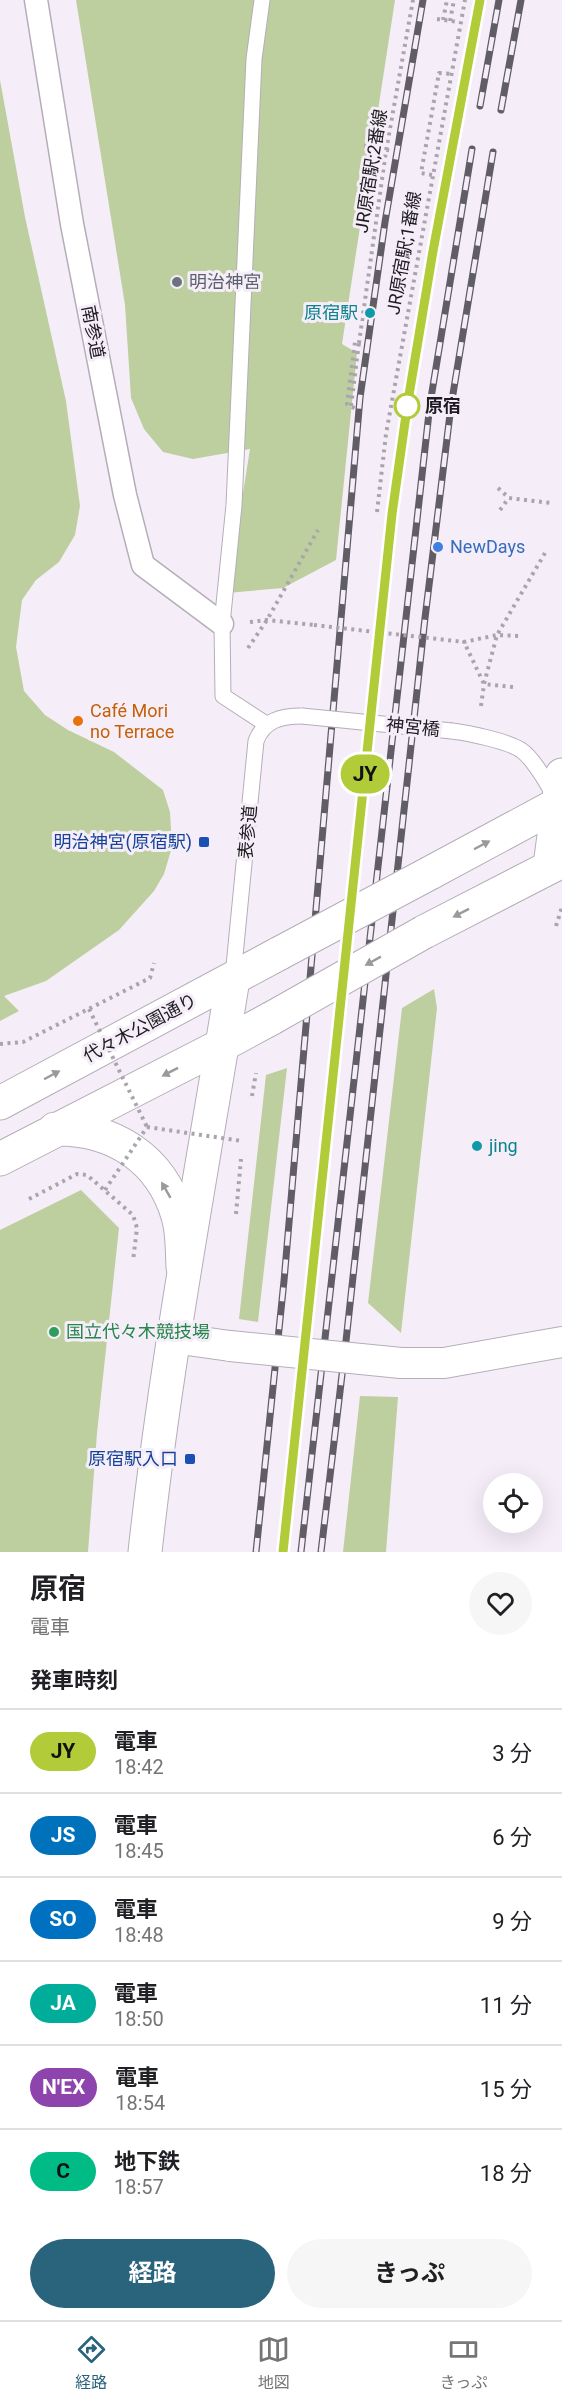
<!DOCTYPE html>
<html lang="ja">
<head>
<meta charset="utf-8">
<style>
  :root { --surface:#fff; --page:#f6f6f6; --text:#202124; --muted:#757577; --line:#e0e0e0; --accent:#29637c }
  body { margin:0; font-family:Roboto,"Noto Sans JP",sans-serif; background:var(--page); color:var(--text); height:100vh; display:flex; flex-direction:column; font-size:22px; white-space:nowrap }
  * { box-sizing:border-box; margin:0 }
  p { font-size:20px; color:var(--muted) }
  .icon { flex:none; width:33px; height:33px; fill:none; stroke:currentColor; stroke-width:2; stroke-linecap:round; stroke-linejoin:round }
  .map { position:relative; height:1552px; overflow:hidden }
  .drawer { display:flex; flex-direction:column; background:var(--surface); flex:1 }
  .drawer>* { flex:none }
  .badge { padding:0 12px; border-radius:20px; font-size:21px; line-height:39px }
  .tools { position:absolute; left:483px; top:1473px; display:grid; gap:12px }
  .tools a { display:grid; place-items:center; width:60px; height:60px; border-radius:50%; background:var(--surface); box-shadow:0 6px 24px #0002; font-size:30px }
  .map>.badge { position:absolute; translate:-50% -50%; box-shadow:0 0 0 3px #fff }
  h2 { padding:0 30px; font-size:22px; line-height:54px }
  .round { display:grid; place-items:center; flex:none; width:63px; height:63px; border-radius:32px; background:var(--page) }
  .head { display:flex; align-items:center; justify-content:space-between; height:102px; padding:0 30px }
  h1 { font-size:28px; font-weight:700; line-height:45px }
  .primary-button { display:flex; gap:12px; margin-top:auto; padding:12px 30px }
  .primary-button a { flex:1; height:69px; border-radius:36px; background:var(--accent); color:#fff; font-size:24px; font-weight:700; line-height:69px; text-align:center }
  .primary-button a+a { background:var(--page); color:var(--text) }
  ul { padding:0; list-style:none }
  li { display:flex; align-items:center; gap:18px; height:84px; padding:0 30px; border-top:2px solid var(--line) }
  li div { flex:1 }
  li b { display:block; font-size:22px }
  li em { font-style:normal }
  li .badge { min-width:66px; font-weight:700; text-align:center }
  .tab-bar { display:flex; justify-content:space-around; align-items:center; height:84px; border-top:2px solid var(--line); background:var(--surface); font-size:16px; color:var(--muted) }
  .tab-bar a { display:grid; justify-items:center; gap:3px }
  .tab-bar .on { color:var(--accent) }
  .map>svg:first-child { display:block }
  .green { fill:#bdcf9f }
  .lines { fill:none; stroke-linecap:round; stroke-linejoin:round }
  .service-casing { stroke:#b5aeb9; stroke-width:17 }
  .pedestrian-casing { stroke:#b5aeb9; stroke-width:25 }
  .minor-casing { stroke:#b5aeb9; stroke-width:32 }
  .tertiary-casing { stroke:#b5aeb9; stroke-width:35 }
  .secondary-casing { stroke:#b5aeb9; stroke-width:35 }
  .path { stroke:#aaa5ad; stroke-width:4; stroke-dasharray:3 4.5; stroke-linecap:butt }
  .service { stroke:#fff; stroke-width:15 }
  .pedestrian { stroke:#fff; stroke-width:22 }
  .minor { stroke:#fff; stroke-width:30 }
  .tertiary { stroke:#fff; stroke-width:33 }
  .secondary { stroke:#fff; stroke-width:33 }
  .rail-casing { stroke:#615d64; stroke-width:7 }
  .rail { stroke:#f5eef9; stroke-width:4.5; stroke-dasharray:14; stroke-linecap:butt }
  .service-bridge-casing { stroke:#b5aeb9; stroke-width:17; stroke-linecap:butt }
  .minor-bridge-casing { stroke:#b5aeb9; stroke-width:32; stroke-linecap:butt }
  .secondary-bridge-casing { stroke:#b5aeb9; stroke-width:35; stroke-linecap:butt }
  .path-bridge { stroke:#aaa5ad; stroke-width:4; stroke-dasharray:3 4.5; stroke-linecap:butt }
  .service-bridge { stroke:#fff; stroke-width:15 }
  .minor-bridge { stroke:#fff; stroke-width:30 }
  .secondary-bridge { stroke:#fff; stroke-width:33 }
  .oneway { fill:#9a999b }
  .line-casing { stroke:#fff; stroke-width:14 }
  .line { stroke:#b1cb39; stroke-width:9 }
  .worship-dot { fill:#6b7280; stroke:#f5eef9; stroke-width:2 }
  .culture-dot { fill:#0f9aa8; stroke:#f5eef9; stroke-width:2 }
  .stop-dot { fill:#fff; stroke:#b1cb39; stroke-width:3 }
  .shop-dot { fill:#3f7fe0; stroke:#f5eef9; stroke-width:2 }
  .food-dot { fill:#e8710a; stroke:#f5eef9; stroke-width:2 }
  .transit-dot { fill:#1a4fb4; stroke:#f5eef9; stroke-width:2 }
  .leisure-dot { fill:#2e9e5b; stroke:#f5eef9; stroke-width:2 }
  .labels { text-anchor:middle; stroke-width:6; stroke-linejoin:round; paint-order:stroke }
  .street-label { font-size:18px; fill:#1e1c20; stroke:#f5eef9 }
  .worship-label { font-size:18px; fill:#5b616d; stroke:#f5eef9; text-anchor:start }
  .culture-label { font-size:18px; fill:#0d838f; stroke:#f5eef9; text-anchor:end }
  .stop-label { font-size:18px; font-weight:bold; fill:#1e1c20; stroke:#f5eef9; text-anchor:start }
  .shop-label { font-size:18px; fill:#366cbe; stroke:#f5eef9; text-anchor:start }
  .food-label { font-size:18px; fill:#c56008; stroke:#f5eef9; text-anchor:start }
  .transit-label { font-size:18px; fill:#164399; stroke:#f5eef9; text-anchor:end }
  .leisure-label { font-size:18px; fill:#27864d; stroke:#f5eef9; text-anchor:start }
</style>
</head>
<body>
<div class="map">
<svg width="562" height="1552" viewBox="0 0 562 1552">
  <rect width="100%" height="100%" fill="#f5eef9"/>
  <path class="green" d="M76,0H395L342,344L357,353L336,560L283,588L227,593L250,449L193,459L163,452L144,429L131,398L125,305Z
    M0,80L25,217L66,401L80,506L75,535L59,562L36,580L22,600L16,647L24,691L45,715L68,730L114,752L163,790L170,812L172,847L164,874L154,891L119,930L46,981L4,996L19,1011L0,1021Z
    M434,989L437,1008L401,1333L368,1303L402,1008Z
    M287,1068L258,1322L239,1319L266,1075Z
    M81,1190L119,1228L97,1433L88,1552H0V1230Z
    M360,1396L398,1397L386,1552H343Z"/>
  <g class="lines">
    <defs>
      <path id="service" d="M262,0L254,59L234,505L222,624L223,696L266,724
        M452,731C469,733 507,741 521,750C534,759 547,783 555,797
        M233,976L256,741C264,720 281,716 302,716"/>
      <path id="pedestrian" d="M36,0L72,224L125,495L143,565L222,624"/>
      <path id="minor" d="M173,1338L230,1346
        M401,1363H444L562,1342"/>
      <path id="tertiary" d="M550,866L562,775
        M145,1552C166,1360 202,1170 233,979"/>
      <path id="secondary" d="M430,873L562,802
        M424,932L562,861
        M0,1103L280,953
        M55,1129C113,1128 161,1158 178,1216C183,1232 182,1250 183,1267
        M0,1159L222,1045L272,1018"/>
    </defs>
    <use href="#service" class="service-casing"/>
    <use href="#pedestrian" class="pedestrian-casing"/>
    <use href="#minor" class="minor-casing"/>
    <use href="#tertiary" class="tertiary-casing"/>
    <use href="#secondary" class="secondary-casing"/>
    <path class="path" d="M437,19L458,22
      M443,20L447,0
      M450,21L454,0
      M364,146L393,151
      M432,175L421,173L439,73L451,74
      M351,406L359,343
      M361,412L347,404L355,342L359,343L386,151L413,0
      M498,488L509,498L551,503
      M500,510L508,499
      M377,512L386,434L465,0
      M250,622L267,620L314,625
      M248,648L267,620L318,530
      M513,687L484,684L464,642L497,635L519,636
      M481,706L484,684L497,635L545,553
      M556,926L562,907
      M0,1044L23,1042L150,978L154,963
      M252,1096L256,1073
      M29,1199L77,1174L87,1175L133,1215L137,1228L133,1261
      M236,1214L241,1159"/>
    <use href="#service" class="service"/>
    <use href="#pedestrian" class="pedestrian"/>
    <use href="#minor" class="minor"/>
    <use href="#tertiary" class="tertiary"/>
    <use href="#secondary" class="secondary"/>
    <defs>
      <path id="rail" d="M462,100L480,0
        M480,106L499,0
        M501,110L521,0
        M256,1552L284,1281L360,398L385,222L423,0
        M283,1552L392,514L408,401L453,144
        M301,1552L430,404L472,149
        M321,1552L346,1341L425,618L451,406L493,152"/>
    </defs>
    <use href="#rail" class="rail-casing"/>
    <use href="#rail" class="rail"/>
    <defs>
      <path id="service-bridge" d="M302,716L452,731"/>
      <path id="minor-bridge" d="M230,1346L401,1363"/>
      <path id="secondary-bridge" d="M280,953L430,873
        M272,1018L424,932"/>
    </defs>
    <use href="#service-bridge" class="service-bridge-casing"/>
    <use href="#minor-bridge" class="minor-bridge-casing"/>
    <use href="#secondary-bridge" class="secondary-bridge-casing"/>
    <path class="path-bridge" d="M314,625L464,642
      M89,1009L147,1127
      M147,1127L242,1141
      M105,1190L147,1127"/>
    <use href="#service-bridge" class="service-bridge"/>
    <use href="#minor-bridge" class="minor-bridge"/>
    <use href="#secondary-bridge" class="secondary-bridge"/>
  </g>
  <defs><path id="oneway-solid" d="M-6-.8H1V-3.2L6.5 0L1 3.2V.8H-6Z" transform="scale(1.5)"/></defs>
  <g class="oneway">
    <use href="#oneway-solid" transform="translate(482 845) rotate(-28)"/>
    <use href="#oneway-solid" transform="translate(461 913) rotate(153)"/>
    <use href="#oneway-solid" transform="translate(373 961) rotate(151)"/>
    <use href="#oneway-solid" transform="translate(170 1072) rotate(153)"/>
    <use href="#oneway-solid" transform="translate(52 1075) rotate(-28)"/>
    <use href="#oneway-solid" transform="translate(166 1190) rotate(-120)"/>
  </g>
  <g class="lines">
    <defs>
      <path id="line" d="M283,1552L392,514L408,401L433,251L480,0"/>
    </defs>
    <use href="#line" class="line-casing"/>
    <use href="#line" class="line"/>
  </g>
  <circle class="worship-dot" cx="177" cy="282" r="6"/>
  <g class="culture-dot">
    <circle cx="370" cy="313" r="6"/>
    <circle cx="477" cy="1146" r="6"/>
  </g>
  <circle class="stop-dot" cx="407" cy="406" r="12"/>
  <circle class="shop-dot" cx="438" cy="547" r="6"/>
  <circle class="food-dot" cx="78" cy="721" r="6"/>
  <g class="transit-dot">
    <rect x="198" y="836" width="12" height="12" rx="3"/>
    <rect x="184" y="1453" width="12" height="12" rx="3"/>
  </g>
  <circle class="leisure-dot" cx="54" cy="1332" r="6"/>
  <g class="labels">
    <g class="street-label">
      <text transform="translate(371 171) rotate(-81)" y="6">JR原宿駅;2番線</text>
      <text transform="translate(404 253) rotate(-80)" y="6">JR原宿駅;1番線</text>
      <text transform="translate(93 332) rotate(79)" y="6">南参道</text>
      <text transform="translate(413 727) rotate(6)" y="6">神宮橋</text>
      <text transform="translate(248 832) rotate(-85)" y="6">表参道</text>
      <text transform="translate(140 1028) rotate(-28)" y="6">代々木公園通り</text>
    </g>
    <g class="worship-label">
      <text x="189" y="288">明治神宮</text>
    </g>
    <g class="culture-label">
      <text x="358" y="319">原宿駅</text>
      <text x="489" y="1152" text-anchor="start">jing</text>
    </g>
    <g class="stop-label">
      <text x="425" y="412">原宿</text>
    </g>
    <g class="shop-label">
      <text x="450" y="553">NewDays</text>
    </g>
    <g class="food-label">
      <text x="90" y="717">Café Mori<tspan x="90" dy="21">no Terrace</tspan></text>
    </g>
    <g class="transit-label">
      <text x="192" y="848">明治神宮(原宿駅)</text>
      <text x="178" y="1465">原宿駅入口</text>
    </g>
    <g class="leisure-label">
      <text x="66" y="1338">国立代々木競技場</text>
    </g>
  </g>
</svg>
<div class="tools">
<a><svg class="icon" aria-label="locate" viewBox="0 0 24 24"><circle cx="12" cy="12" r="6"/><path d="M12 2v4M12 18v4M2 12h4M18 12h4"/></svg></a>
</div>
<b class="badge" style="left:365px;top:774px;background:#b1cb39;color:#111">JY</b>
</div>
<section class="drawer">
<div class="head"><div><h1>原宿</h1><p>電車</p></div><a class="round"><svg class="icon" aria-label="heart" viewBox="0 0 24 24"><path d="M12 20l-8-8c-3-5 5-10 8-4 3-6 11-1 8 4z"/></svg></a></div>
<h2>発車時刻</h2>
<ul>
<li><span class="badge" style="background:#b1cb39;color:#111">JY</span><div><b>電車</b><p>18:42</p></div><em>3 分</em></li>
<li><span class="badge" style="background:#0072bc;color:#fff">JS</span><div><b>電車</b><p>18:45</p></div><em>6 分</em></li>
<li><span class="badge" style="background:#0071c1;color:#fff">SO</span><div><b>電車</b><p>18:48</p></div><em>9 分</em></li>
<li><span class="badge" style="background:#00ac9a;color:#fff">JA</span><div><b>電車</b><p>18:50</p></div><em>11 分</em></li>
<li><span class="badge" style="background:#8e44ad;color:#fff">N'EX</span><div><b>電車</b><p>18:54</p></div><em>15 分</em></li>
<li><span class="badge" style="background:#00bb85;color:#111">C</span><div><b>地下鉄</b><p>18:57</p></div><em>18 分</em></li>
</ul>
<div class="primary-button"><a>経路</a><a>きっぷ</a></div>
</section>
<nav class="tab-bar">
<a class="on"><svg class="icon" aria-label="directions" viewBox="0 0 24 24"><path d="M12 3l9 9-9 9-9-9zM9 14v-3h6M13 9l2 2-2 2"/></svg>経路</a>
<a><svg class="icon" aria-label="map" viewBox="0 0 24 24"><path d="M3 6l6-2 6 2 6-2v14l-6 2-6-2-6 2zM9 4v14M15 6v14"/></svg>地図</a>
<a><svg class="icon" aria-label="tickets" viewBox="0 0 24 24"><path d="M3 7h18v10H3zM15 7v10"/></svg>きっぷ</a>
</nav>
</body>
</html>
